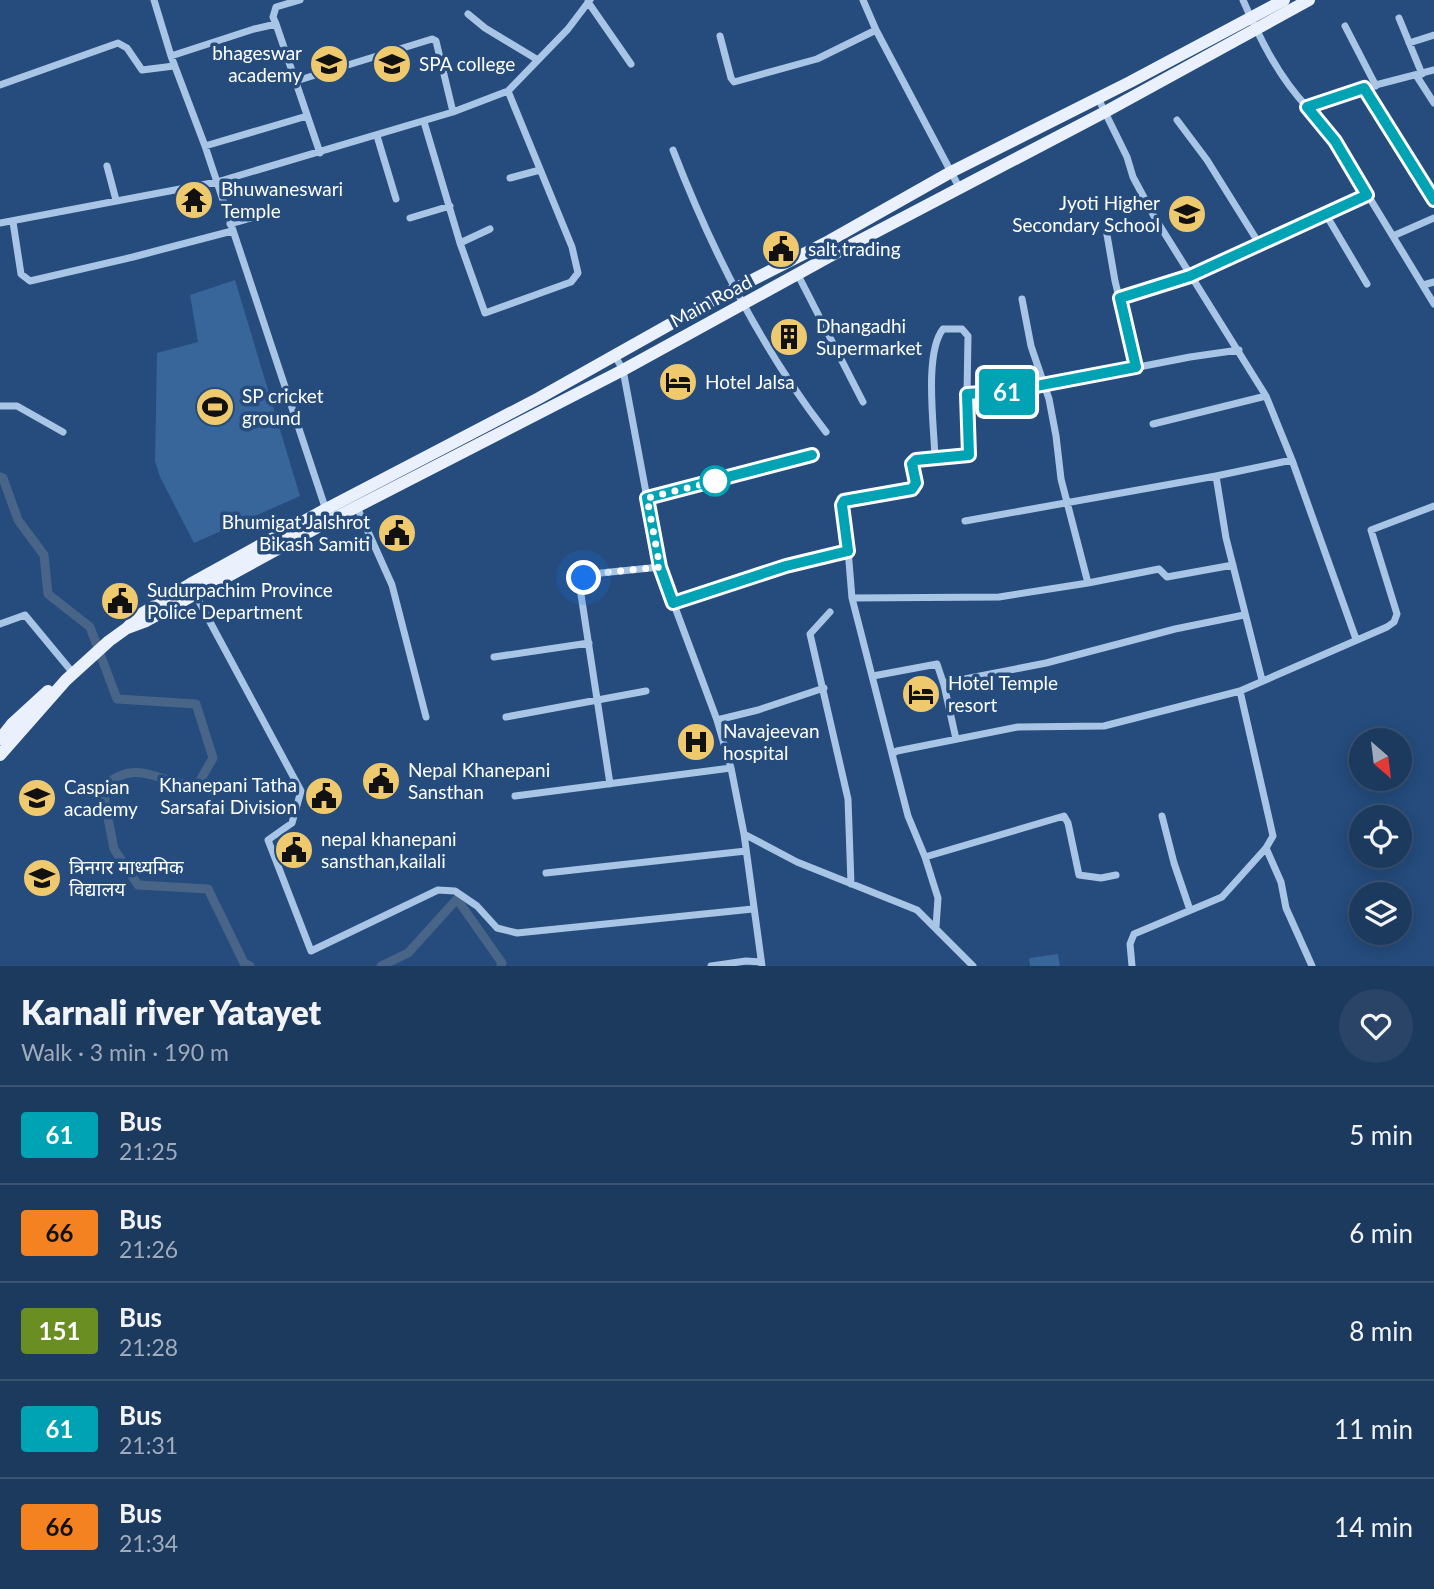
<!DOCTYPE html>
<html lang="en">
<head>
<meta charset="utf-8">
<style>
  :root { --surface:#1c395e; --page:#294467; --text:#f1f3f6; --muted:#a0acbc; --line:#3a5373 }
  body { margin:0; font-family:Lato,"Noto Sans Devanagari",sans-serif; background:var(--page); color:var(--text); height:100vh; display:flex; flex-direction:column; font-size:26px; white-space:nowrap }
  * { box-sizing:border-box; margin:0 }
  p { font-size:23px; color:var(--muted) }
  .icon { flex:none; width:38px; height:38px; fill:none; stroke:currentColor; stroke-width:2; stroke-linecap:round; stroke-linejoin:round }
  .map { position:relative; height:966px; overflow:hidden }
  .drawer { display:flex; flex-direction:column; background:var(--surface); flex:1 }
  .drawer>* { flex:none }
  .badge { padding:0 14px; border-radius:5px; font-size:24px; line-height:46px }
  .needle { width:46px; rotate:152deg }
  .buttons { position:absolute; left:1349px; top:728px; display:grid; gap:14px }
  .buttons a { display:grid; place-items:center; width:63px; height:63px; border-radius:50%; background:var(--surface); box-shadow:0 4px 18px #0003,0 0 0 2px var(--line); font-size:35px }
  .you { position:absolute; width:35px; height:35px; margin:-18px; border:5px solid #fff; border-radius:50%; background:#1a73e8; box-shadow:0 0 0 10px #1a73e833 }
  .map>.badge { position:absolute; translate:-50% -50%; box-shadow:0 0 0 4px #fff }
  .round { display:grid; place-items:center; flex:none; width:74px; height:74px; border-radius:37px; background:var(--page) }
  .overview { display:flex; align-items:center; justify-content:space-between; height:119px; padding:0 21px }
  h1 { font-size:33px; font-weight:800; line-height:52px }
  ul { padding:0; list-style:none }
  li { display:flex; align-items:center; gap:21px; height:98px; padding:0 21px; border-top:2px solid var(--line) }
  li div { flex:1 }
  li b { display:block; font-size:26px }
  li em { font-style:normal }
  li .badge { min-width:77px; font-weight:700; text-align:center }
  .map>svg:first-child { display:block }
  .park { fill:#38659a }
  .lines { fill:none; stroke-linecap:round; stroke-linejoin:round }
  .canal { stroke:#486588; stroke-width:9 }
  .street { stroke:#a9c5e5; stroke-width:7 }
  .primary { stroke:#eaf1fd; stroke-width:12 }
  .line-casing { stroke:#fff; stroke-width:16 }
  .line { stroke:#00a3b4; stroke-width:10 }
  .walk { stroke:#fff; stroke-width:7; stroke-dasharray:0 12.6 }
  .stop-dot { fill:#fff; stroke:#00a3b4; stroke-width:3.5 }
  .labels { text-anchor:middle; stroke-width:7; stroke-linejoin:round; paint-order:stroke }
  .poi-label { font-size:19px; fill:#fff; stroke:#254c7d; text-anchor:start }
  .street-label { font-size:19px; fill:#fff; stroke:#254c7d }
</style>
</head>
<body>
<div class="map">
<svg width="1434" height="966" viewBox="0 0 1434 966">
  <rect width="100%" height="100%" fill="#254c7d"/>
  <path class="park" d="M235,280L300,496L194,543L160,477L155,461L157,353L198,342L190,295Z
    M1058,954L1060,966H1030L1029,958Z"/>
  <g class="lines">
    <path class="canal" d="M0,477L3,478L18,520L44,555L48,594L90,627L117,699L196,704L213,758L198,784C164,788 138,755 105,786V803L114,849L138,885L208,889L244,963L250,966
      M381,966L408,953L457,899L502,963L501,966"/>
    <path class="street" d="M154,0L171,56L205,146L326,510
      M863,0L876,30L960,189
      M1243,0C1260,39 1278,76 1307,107L1364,88L1434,70
      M588,2L631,64
      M468,14L485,28L538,60
      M1399,18L1422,74
      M276,24L273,17L276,7L300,0
      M1345,26L1376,86
      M720,36L731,78L734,82L817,59L876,30
      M1409,43L1434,35
      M171,56L254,29L276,24L320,153
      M1416,75L1434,103
      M296,81L432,39L436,41L453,112
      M0,85L118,43L127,48L142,70L174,66
      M1364,88L1434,200
      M1098,98L1127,157L1133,177L1155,218L1266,396L1292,460L1216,476L1226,538L1262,680
      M1307,107L1335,141L1434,304
      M1177,120L1207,160L1260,245
      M424,122L460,243L485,313L571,282L578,273L572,247L508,91
      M377,136L396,199
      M205,146L307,116
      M673,150C712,251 760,347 826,432
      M107,166L116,200
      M510,178L540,170
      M1325,213L1367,284
      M410,218L450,206
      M13,222L21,274L30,281L133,257L232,231
      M0,223L217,182L453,112L508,91L568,29L590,0
      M230,224L272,212
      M1106,229L1115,281L1136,367
      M1393,236L1434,218
      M460,243L490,229
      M798,275L863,402
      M1423,285L1434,282
      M1120,297L1190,276L1367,195
      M1022,299L1031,346L1049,399L1056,436L1061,479L1088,583
      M615,356L623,370L660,567L717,720L731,768L744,834L797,862L917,910L973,966
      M0,406H17L63,432
      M1153,424L1266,396
      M935,458C934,426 924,353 943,329H962L968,336L967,394L1010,392L1190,357L1239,350
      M1292,460L1356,639
      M647,498L812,455
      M357,507L392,585L426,717
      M965,521L1216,476
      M195,594L301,791L292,823L268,840L311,951L438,890L455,891L477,906L497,928L517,933L753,909
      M852,598L844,501L912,489L916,483L912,464L916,460L969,455L967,394
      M673,603L786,566L848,551
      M830,612L810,634L848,799L851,884
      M0,624L25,615L73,673
      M494,657L589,643
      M873,676L937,664L944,685L956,739
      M944,683L1046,663L1175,629L1244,615
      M506,717L646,691
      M717,720L758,710L824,688
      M892,754L852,598L999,597L1088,583L1159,569L1167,577L1233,565
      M610,784L580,588L584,578L591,574L660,567
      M515,796L731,768
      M1162,816L1174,863L1190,910
      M744,834L762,966
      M1266,848L1281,882L1286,908L1312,966
      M925,857L908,816L892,754L897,751L1018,727L1104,726L1240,691
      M546,873L746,851
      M936,927L938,898L925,857L1064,816L1068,823L1079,875L1101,878L1116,875
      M711,966L746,961L761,962
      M1132,966L1130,944L1134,934L1222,897L1266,848L1273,836L1240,691L1387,627L1394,622L1397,614L1371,530L1434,506"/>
    <path class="primary" d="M127,628L146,621L329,521L623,370L834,254L1105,112L1309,0
      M0,739L12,724L48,691
      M0,755L66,680L109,641L127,628L141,614L190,584L326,509L539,398L715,299L829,241L951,172L1130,82L1284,0"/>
  </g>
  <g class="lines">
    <defs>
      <path id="line" d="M812,455L647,498L660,567L673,603L786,566L848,551L842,505L844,501L912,489L916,483L912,464L916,460L969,455L967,394L1010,391L1136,367L1120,298L1190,276L1367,195L1335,141L1307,107L1364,88L1434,200"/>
    </defs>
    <use href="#line" class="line-casing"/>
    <use href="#line" class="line"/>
    <path class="walk" d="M584,578L591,574L660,567L647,498L723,479L715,481"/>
  </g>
  <defs>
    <symbol id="university-disc" viewBox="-11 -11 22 22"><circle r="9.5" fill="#efc96e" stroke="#254c7d"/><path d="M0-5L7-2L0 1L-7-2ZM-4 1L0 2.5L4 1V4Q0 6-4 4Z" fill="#111"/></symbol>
    <symbol id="temple-disc" viewBox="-11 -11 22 22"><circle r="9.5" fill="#efc96e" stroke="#254c7d"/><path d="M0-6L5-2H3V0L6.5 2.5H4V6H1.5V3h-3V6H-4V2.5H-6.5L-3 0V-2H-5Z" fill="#111"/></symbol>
    <symbol id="school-disc" viewBox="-11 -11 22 22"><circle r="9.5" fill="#efc96e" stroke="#254c7d"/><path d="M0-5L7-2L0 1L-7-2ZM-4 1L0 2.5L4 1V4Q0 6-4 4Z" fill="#111"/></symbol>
    <symbol id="civic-disc" viewBox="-11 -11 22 22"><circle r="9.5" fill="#efc96e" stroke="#254c7d"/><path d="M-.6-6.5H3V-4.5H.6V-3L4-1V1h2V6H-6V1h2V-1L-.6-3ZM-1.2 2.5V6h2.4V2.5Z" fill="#111"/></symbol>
    <symbol id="building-disc" viewBox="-11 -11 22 22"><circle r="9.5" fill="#efc96e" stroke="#254c7d"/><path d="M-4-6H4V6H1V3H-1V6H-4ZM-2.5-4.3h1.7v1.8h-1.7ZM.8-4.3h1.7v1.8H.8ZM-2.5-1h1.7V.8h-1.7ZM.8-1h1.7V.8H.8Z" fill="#111"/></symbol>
    <symbol id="hotel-disc" viewBox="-11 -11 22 22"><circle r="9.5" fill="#efc96e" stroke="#254c7d"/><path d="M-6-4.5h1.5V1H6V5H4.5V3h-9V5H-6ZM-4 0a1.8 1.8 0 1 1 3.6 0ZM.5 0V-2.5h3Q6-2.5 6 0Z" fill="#111"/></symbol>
    <symbol id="stadium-disc" viewBox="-11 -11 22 22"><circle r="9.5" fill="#efc96e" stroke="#254c7d"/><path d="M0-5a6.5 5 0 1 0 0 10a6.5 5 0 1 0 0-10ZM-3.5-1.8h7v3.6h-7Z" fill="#111"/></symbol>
    <symbol id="hospital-disc" viewBox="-11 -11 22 22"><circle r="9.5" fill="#efc96e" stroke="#254c7d"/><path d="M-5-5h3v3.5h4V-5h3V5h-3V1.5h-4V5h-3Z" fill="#111"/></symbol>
  </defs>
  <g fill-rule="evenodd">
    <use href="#university-disc" x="307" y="42" width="44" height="44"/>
    <use href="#university-disc" x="370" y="42" width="44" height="44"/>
    <use href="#temple-disc" x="172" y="178" width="44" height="44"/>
    <use href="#school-disc" x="1165" y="192" width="44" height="44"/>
    <use href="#civic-disc" x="759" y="227" width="44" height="44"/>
    <use href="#building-disc" x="767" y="315" width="44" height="44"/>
    <use href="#hotel-disc" x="656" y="360" width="44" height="44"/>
    <use href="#stadium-disc" x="193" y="385" width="44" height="44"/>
    <use href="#civic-disc" x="375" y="511" width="44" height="44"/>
    <use href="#civic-disc" x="98" y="579" width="44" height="44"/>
    <use href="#hotel-disc" x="899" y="672" width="44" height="44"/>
    <use href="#hospital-disc" x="674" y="720" width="44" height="44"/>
    <use href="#civic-disc" x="359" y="759" width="44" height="44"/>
    <use href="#civic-disc" x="302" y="774" width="44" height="44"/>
    <use href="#school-disc" x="15" y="776" width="44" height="44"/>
    <use href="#civic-disc" x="272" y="828" width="44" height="44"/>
    <use href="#school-disc" x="20" y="856" width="44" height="44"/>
  </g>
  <circle class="stop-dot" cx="715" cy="481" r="14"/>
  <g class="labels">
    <g class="poi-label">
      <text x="302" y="60" text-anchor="end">bhageswar<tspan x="302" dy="22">academy</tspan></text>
      <text x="419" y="71">SPA college</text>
      <text x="221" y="196">Bhuwaneswari<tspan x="221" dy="22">Temple</tspan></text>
      <text x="1160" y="210" text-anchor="end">Jyoti Higher<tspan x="1160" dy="22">Secondary School</tspan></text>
      <text x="808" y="256">salt trading</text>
      <text x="816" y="333">Dhangadhi<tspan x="816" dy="22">Supermarket</tspan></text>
      <text x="705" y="389">Hotel Jalsa</text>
      <text x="242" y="403">SP cricket<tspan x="242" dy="22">ground</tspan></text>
      <text x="370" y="529" text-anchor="end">Bhumigat Jalshrot<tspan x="370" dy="22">Bikash Samiti</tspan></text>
      <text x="147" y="597">Sudurpachim Province<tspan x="147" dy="22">Police Department</tspan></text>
      <text x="948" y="690">Hotel Temple<tspan x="948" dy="22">resort</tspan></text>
      <text x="723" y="738">Navajeevan<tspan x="723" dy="22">hospital</tspan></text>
      <text x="408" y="777">Nepal Khanepani<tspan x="408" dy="22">Sansthan</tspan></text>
      <text x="297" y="792" text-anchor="end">Khanepani Tatha<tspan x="297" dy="22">Sarsafai Division</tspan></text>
      <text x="64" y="794">Caspian<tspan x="64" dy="22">academy</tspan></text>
      <text x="321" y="846">nepal khanepani<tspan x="321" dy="22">sansthan,kailali</tspan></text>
      <text x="69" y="874">त्रिनगर माध्यमिक<tspan x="69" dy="22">विद्यालय</tspan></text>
    </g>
    <g class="street-label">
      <text transform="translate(711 301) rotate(-28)" y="7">Main Road</text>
    </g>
  </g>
</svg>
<div class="buttons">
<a><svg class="needle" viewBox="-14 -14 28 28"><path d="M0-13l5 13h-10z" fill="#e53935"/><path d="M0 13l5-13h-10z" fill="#a0acbc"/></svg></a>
<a><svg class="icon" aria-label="locate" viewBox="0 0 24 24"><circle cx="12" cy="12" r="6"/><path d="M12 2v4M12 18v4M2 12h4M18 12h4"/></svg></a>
<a><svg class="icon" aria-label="layers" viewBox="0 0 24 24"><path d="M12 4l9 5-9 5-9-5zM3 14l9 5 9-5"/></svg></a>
</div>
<div class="you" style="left:584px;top:578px"></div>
<b class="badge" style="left:1007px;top:392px;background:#00a3b4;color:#fff">61</b>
</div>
<section class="drawer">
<div class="overview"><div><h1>Karnali river Yatayet</h1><p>Walk · 3 min · 190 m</p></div><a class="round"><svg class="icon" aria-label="heart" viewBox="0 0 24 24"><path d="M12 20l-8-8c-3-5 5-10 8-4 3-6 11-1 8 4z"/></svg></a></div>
<ul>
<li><span class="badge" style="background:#00a3b4;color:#fff">61</span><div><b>Bus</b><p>21:25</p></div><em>5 min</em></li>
<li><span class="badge" style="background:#f58220;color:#111">66</span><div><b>Bus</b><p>21:26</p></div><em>6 min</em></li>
<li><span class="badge" style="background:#6b8e23;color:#fff">151</span><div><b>Bus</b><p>21:28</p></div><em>8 min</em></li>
<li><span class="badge" style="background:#00a3b4;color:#fff">61</span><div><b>Bus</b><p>21:31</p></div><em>11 min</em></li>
<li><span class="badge" style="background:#f58220;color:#111">66</span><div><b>Bus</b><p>21:34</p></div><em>14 min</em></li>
</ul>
</section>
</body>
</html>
